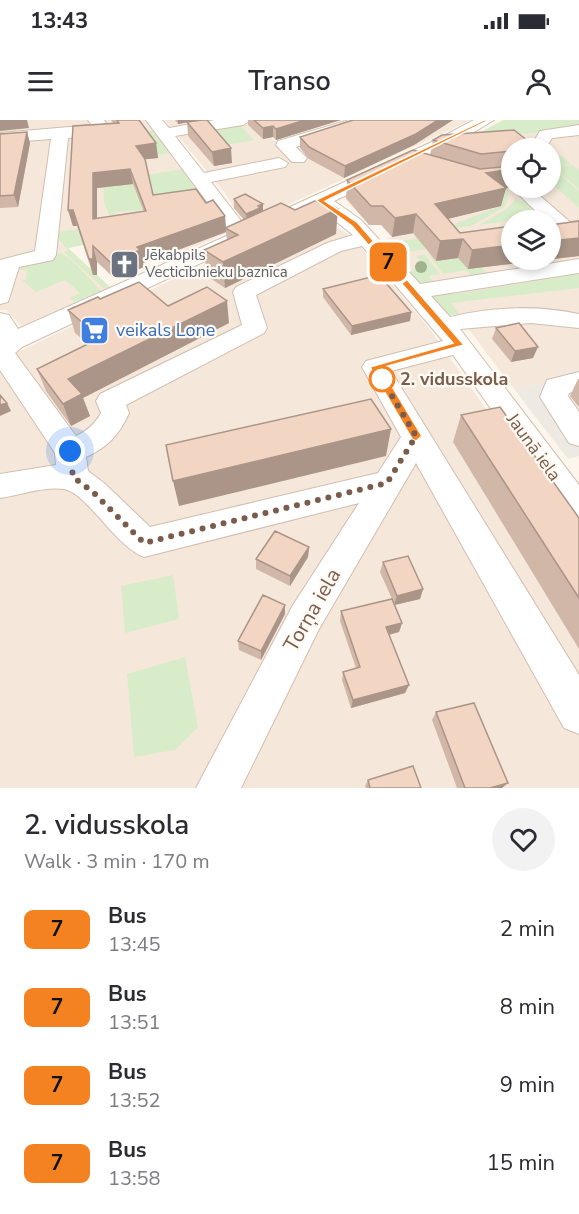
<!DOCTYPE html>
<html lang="en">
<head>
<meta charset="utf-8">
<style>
  :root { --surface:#fff; --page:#f2f2f3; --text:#2b2b33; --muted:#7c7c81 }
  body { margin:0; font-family:"Nunito Sans",sans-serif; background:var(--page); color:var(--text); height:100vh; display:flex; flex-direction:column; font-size:22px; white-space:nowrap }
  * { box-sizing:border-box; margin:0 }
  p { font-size:20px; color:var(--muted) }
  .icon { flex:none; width:33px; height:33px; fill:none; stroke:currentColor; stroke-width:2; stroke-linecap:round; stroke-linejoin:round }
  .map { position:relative; height:668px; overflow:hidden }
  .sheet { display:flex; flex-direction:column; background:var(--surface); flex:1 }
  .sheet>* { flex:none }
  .badge { padding:0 12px; border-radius:9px; font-size:21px; line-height:39px }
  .controls { position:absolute; left:501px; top:18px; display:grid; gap:12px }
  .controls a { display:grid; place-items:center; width:60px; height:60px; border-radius:50%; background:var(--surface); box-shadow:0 3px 9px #0003; font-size:30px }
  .you { position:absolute; width:30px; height:30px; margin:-15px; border:4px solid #fff; border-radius:50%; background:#1a73e8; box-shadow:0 0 0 9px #1a73e833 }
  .map>.badge { position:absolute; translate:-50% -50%; box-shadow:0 0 0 3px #fff }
  .round { display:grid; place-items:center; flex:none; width:63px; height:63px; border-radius:32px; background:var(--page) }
  .headline { display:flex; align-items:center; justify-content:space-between; height:102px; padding:0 24px }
  h1 { font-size:28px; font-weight:600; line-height:45px }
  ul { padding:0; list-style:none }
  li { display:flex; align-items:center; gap:18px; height:78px; padding:0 24px }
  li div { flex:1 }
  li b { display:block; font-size:22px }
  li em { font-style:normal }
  li .badge { min-width:66px; font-weight:700; text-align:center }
  .status { display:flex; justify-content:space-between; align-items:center; height:42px; padding:0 30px; background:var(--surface); direction:ltr }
  .status svg { height:16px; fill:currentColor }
  header { display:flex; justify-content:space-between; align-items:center; height:78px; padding:0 24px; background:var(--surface); font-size:27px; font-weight:600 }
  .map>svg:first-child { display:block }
  .residential { fill:#f5e8da; fill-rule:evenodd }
  .industrial { fill:#efe9e4 }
  .green { fill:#d8ecc9 }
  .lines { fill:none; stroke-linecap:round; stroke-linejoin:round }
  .minor-casing { stroke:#d1beb0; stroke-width:2 }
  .minor { fill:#fff; fill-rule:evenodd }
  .tree { fill:#a0b28e }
  .wall { fill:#d1b7a8; fill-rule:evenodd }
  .shaded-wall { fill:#aa9588 }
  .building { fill:#f3d5c3; stroke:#aa9588; stroke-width:1.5; fill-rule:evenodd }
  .line { fill:#f58220; stroke:#fff; stroke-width:1.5 }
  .walk { stroke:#7a5c4d; stroke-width:6; stroke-dasharray:0 10.8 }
  .stop-dot { fill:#fff; stroke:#f58220; stroke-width:3 }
  .labels { text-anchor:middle; stroke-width:4.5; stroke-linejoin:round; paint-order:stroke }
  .far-worship-label { font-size:15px; fill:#5b616d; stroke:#fffaf3; text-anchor:start }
  .shop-label { font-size:18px; fill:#366cbe; stroke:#fffaf3; text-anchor:start }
  .stop-label { font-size:18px; font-weight:bold; fill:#7a5c4d; stroke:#fffaf3; text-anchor:start }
  .street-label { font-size:18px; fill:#7a5c4d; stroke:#fffaf3 }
  .near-street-label { font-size:21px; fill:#7a5c4d; stroke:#fffaf3 }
</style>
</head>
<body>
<div class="status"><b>13:43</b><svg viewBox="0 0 49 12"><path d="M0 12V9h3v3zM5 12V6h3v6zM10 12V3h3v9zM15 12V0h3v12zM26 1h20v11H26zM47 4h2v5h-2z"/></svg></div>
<header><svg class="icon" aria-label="menu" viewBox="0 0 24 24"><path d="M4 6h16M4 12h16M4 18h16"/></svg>Transo<svg class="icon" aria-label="person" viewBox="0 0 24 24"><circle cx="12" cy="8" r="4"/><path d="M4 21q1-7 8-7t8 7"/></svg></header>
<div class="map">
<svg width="579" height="668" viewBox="0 0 579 668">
  <rect width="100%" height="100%" fill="#fdf6ec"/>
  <path class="residential" d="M0,0H147L228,112L171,138L141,114L68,128L110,167L21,206L6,190H0Z
    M165,0H243L250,7L307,38L404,0H471L251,102L238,94L225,73Z
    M579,8V250L568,252L558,260L514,269L464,203L381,120L392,117L390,92L362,98L345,79L394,56L516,15ZM512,28H550V68H512ZM512,100H550V140H512Z
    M303,99L326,100L352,117L376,145L429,208L579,422V668H0V240Z"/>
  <path class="industrial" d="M579,250V336L568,339L514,269L558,260L568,252Z"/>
  <path class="green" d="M503,0H579V8L517,15L451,28Z
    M240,5L254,20L226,25L221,16L211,8Z
    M156,10L171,33L110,40L148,55L182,49L207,77L204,78L201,74L161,80L146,90L115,92L117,118L68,128L110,167L105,169L64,132L68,130L56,116V112L92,108L110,97L104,82L101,18Z
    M562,36L571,44L553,47L572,45L579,50V69L551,46L550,37Z
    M551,47L579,71V88L551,63Z
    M501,64L509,71L506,86L471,106L392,117L452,105L500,86Z
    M516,78L519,81L527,80L547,95L479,105L509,87Z
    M452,112L417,118L427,129L395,134L385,124Z
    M61,133L75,143L101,171L74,182L70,178L80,173L65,160L36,172L22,160H26L27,150H16L18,143Z
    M424,134L440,154L429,156L435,164L418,162L408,152L425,146L416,136Z
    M428,134C447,134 475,139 488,154L472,157L466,150L443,154Z
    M579,154V168L451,183L459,194L449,195L432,177L441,171L443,174H455Z
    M173,455L179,499L125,513L121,466Z
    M185,537L198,607L175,630L134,637L127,554Z"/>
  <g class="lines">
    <defs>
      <path id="minor" d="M88,0H104L110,9L102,14L68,18L56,135L53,140L19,147L8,182L0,184V140L35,131L51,19L0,23V13L92,5Z
        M146,0H162L169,8L215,0H251L243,5L175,16L204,53L279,38L288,43L285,47L211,62L253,116L250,120L22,227L15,233L76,316C87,311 95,304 101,293L96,281L100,274L242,205L233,172L236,167L327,123L353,115L319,88L291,101H277L274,97L277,93L434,21L474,0H494L446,29L334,81L361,100L420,164L579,139V153L431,176L450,197C492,187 537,185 579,194V208L531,203L460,209L579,365V402L568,398L453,235L391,251L579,555V614L564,608L416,343L319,509L241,668H196L293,485L359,383L144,437C116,427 87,373 64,369C44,366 20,375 0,378V354L56,345L55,333L0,250V193L9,195L18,209L231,114ZM362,126L443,221L366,241L362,247L401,317L378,353L150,407L104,363L88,351L86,337C108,327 119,315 129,293L126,285L264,213L267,208L256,175L341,131Z
        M349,0H373L370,3L296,27L307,38L304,42H292L276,25L278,21Z
        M579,5V15L552,18L546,28H530L540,11Z
        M512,68H531L570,102L579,101V113H559L550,106V100H545Z
        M579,252V270L569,273L568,276L579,292V326L569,323L540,277L547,260Z"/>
    </defs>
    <use href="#minor" class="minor-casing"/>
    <use href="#minor" class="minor"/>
  </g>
  <circle class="tree" cx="421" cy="147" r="6"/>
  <path class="wall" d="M111,0H139L156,23L158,38L145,39L153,75L206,83L225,96L226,107L244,100L234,88V79L263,91L336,114L225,168L207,156L204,130L227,120L226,112L143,143L144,147L119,157L114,158L97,142V155H93L77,106H73L68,90L113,3ZM133,64L144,92L97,99V68Z
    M175,0H201L232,43L214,46L188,16L187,2L178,4Z
    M248,0H341L276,20L273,17L263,19L248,5Z
    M353,0H453L414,25L344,58L309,39L300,28V17Z
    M27,12L30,23L18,87L0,88V14Z
    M433,20L512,28V67L506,68L501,86L447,99L460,113L512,140L579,101V136L468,149L458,138L436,141L413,113L392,117L381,105H369L346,78L347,60L430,35Z
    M323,169L411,192L410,201L351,215L323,177Z
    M100,179L168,186L229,203L83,278L90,296L71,306L46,271L37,249L88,224L75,213L68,190Z
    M496,208L533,238L511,242L492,219Z
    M578,259H579V287L570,276Z
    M461,295L579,398V529L453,322Z
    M309,427L308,437L290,466L256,449V439Z
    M383,442L423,469L420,479L395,485L402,503L399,512L389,515L409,565L405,573L351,588L342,560L343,552L356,548L340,501L341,491L392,479L380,452Z
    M285,494L261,540L239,530L238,521Z
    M436,592L502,668H457L432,600Z
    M368,660L421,668H366L365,666Z"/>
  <path class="shaded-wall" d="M0,0H27L29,8L0,11Z
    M178,0H201L178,4Z
    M305,0H341L276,20V9Z
    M438,0H453L414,25L344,58L345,46Z
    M273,6V17L263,19V8Z
    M27,12L30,23L18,87L14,75Z
    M156,23L158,38L139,40L136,26Z
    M231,28L232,43L214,46L212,32Z
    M550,43H554L550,55Z
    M130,49L133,64L97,68V115L93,99V53Z
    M512,49V67L506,68L501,86L431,103L435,84L486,53Z
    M263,84V93L247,103L246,94L258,86Z
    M338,89L336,114L225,168L223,142Z
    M68,90H73L77,106H73Z
    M416,94L413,113L392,117L395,98Z
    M225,96L226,112L143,143L144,147L119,157L114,158L110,142L137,127Z
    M579,118V136L468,149L472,130L512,125V140H550V121Z
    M463,119L458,138L436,141L440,121Z
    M93,126L97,142V155H93L89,139Z
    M227,181L229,203L83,278L90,296L71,306L63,284L68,259Z
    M411,192L410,201L351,215L352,206Z
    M538,227L533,238L511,242L515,231Z
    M7,283L11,291L0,296V285Z
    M391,309L386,336L179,386L173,361Z
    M309,427L308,437L290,466V456Z
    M423,469L420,479L394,485L397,476Z
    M285,485V494L261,540V531Z
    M402,503L399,512L383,516L386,507Z
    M409,565L405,573L351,588L353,580Z
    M508,663L502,668H490Z"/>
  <path class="building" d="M117,0H139L156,23L136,26L145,39L153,75L196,69L206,83L213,80L225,96L137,127L140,130L115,141L110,142L93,126V139H89L73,90H68L73,6L119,3ZM130,49L146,91L93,99V53Z
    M202,0H207L231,28L212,32L187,2Z
    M254,0H305L276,9L273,6L263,8Z
    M353,0H438L416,14L345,46L309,27L300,17Z
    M514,10L537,28H512V31L481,34L433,20L442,15Z
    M27,12L14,75L0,76V14Z
    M413,30L480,49L512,46V49L486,53L506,68L435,84L460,113L512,106V125L472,130L463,119L440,121L416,94L395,98L383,86H371L347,60Z
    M245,74L263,84L258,86L260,88L246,94L234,79Z
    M319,79L338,89L223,142L204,130L238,115L225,108L281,83L295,90Z
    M579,101V118L550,121V105Z
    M379,155L411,192L352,206L323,169Z
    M139,162L168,186L207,167L227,181L68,259L82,274L63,284L37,249L100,218L68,190L98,177L100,179Z
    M519,203L538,227L515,231L496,208Z
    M0,275L7,283L0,285Z
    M371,279L391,309L173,361L166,325Z
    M500,287L579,398V478L461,295Z
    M275,411L309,427L290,456L256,439Z
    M408,436L423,469L397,476L383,442Z
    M263,475L285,485L261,531L238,521Z
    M392,479L402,503L386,507L409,565L353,580L343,552L360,547L341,491Z
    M474,583L508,663L490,668H465L436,592Z
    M413,646L421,668H370L368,660Z"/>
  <path class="line" d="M484,0H489L325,81L357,102L464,225L381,248L422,316L416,321L412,319L370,247L453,223L352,106L316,80Z"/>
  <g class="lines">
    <path class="walk" d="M70,331L73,357L93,372L144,423L387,363L416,316L382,259"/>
  </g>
  <defs>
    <symbol id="church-square" viewBox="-11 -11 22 22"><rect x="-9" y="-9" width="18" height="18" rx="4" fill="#6b7280" stroke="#fffaf3"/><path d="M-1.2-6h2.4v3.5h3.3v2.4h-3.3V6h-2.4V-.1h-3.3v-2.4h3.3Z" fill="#fff"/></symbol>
    <symbol id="supermarket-square" viewBox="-11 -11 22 22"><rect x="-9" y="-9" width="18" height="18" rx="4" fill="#3f7fe0" stroke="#fffaf3"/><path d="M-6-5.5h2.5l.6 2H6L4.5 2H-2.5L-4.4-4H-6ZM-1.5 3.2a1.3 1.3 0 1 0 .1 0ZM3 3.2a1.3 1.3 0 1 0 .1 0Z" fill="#fff"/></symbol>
  </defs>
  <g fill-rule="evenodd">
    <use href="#church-square" x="108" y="128" width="33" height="33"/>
    <use href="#supermarket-square" x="78" y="194" width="33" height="33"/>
  </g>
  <circle class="stop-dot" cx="382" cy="259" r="12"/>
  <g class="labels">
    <g class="far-worship-label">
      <text x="145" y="140">Jēkabpils<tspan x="145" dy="17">Vecticībnieku baznīca</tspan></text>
    </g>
    <g class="shop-label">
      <text x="116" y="216">veikals Lone</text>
    </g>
    <g class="stop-label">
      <text x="400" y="265">2. vidusskola</text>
    </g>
    <g class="street-label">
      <text transform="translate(534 327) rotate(54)" y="6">Jaunā iela</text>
    </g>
    <g class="near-street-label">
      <text transform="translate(312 490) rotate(-60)" y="7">Torņa iela</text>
    </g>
  </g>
</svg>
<div class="controls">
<a><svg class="icon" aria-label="locate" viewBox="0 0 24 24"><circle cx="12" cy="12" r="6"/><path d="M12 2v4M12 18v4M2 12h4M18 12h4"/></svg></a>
<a><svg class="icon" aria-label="layers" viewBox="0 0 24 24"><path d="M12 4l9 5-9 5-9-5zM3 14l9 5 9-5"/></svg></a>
</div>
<div class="you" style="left:70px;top:331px"></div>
<b class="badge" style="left:388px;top:142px;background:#f58220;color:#111">7</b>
</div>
<section class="sheet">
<div class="headline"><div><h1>2. vidusskola</h1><p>Walk · 3 min · 170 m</p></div><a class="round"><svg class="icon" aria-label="heart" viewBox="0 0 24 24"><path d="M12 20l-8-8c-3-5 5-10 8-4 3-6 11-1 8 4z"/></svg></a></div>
<ul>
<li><span class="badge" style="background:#f58220;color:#111">7</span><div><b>Bus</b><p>13:45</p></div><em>2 min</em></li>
<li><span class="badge" style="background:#f58220;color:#111">7</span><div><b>Bus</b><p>13:51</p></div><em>8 min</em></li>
<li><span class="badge" style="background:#f58220;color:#111">7</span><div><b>Bus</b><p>13:52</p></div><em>9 min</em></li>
<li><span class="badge" style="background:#f58220;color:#111">7</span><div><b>Bus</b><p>13:58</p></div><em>15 min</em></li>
</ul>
</section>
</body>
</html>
